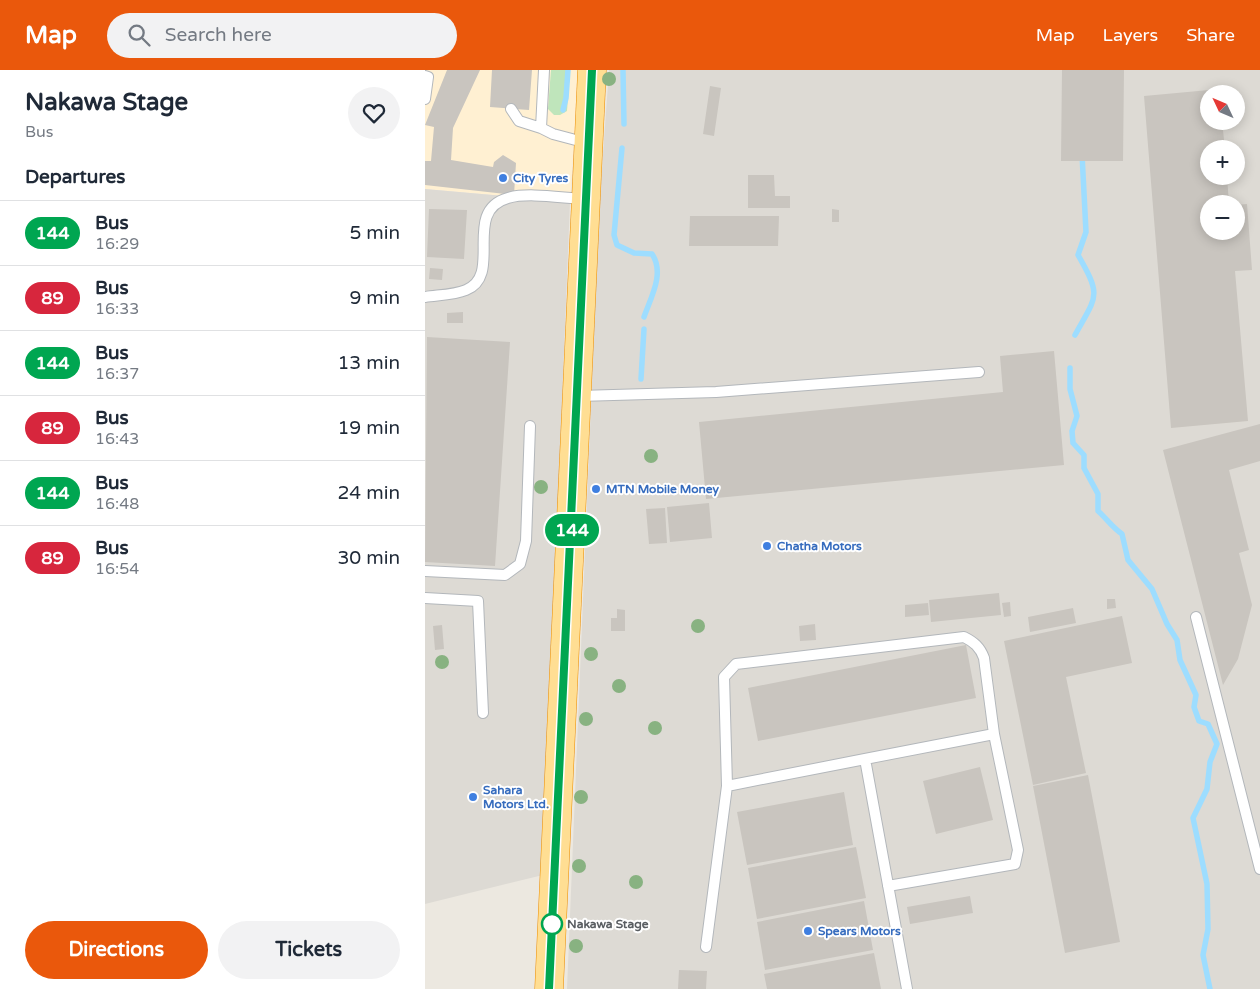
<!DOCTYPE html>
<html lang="en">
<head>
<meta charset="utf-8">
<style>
  :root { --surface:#fff; --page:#f2f2f3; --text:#1f2937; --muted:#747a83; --line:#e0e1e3; --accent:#ea580c }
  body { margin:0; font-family:"Varela Round",sans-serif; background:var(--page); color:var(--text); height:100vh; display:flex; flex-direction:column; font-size:19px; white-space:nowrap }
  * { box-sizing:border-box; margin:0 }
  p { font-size:16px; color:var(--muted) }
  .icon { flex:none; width:28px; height:28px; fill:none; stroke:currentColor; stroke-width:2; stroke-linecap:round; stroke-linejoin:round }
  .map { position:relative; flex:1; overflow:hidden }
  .details { display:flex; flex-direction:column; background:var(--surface); width:425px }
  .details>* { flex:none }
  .badge { padding:0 10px; border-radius:16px; font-size:18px; line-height:32px }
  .needle { width:32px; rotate:314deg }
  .controls { position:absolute; left:775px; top:15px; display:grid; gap:10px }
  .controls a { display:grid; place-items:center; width:45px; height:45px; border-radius:50%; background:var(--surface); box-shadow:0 2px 12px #0003; font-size:25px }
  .map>.badge { position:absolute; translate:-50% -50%; box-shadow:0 0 0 2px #fff }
  h2 { padding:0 25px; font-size:19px; line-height:45px }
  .round { display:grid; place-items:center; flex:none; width:52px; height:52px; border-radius:26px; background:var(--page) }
  .headline { display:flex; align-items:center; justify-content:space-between; height:85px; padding:0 25px }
  h1 { font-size:24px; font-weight:700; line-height:38px }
  .cta { display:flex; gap:10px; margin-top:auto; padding:10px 25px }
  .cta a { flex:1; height:58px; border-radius:30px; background:var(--accent); color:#fff; font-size:20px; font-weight:700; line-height:58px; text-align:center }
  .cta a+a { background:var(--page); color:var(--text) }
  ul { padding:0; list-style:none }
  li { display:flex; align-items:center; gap:15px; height:65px; padding:0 25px; border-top:1px solid var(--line) }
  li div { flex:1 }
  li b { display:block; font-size:19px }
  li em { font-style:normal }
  li .badge { min-width:55px; font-weight:700; text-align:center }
  header { display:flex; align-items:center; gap:30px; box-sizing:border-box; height:70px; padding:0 25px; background:var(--accent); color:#fff }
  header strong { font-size:24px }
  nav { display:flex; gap:28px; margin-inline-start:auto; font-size:18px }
  .search { width:350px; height:45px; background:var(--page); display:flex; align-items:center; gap:12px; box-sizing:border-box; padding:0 18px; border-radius:28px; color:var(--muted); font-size:19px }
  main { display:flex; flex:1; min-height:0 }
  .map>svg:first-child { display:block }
  .commercial { fill:#fff0d2 }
  .industrial { fill:#dddad4; fill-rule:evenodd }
  .green { fill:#bfe5bb }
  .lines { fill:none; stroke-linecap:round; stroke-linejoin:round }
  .stream { stroke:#9dddff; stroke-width:5.5 }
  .building { fill:#c9c5bf }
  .service-casing { stroke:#b3b7bb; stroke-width:12 }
  .trunk-casing { stroke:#ec8d00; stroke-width:29 }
  .service { stroke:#fff; stroke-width:10 }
  .trunk { stroke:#ffde93; stroke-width:28 }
  .tree { fill:#88b281 }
  .line-casing { stroke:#fff; stroke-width:11 }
  .line { stroke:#00a651; stroke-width:8 }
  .shop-dot { fill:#3f7fe0; stroke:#fff; stroke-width:2 }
  .stop-dot { fill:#fff; stroke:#00a651; stroke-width:2.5 }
  .labels { text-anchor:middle; stroke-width:4; stroke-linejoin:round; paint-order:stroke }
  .shop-label { font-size:12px; font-weight:bold; fill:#366cbe; stroke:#fff; text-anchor:start }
  .stop-label { font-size:12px; font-weight:bold; fill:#595d61; stroke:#fff; text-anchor:start }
</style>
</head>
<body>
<header>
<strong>Map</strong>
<div class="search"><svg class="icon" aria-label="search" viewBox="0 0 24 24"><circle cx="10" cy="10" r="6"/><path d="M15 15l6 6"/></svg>Search here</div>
<nav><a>Map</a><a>Layers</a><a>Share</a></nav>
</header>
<main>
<section class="details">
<div class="headline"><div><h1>Nakawa Stage</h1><p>Bus</p></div><a class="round"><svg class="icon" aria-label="heart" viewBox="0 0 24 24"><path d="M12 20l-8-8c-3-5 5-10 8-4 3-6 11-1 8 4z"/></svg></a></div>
<h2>Departures</h2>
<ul>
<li><span class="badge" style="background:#00a651;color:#fff">144</span><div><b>Bus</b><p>16:29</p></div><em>5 min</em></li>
<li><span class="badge" style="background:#d7263d;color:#fff">89</span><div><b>Bus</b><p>16:33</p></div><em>9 min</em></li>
<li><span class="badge" style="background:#00a651;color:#fff">144</span><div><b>Bus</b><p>16:37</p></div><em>13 min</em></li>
<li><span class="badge" style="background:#d7263d;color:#fff">89</span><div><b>Bus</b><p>16:43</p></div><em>19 min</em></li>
<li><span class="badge" style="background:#00a651;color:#fff">144</span><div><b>Bus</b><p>16:48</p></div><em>24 min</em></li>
<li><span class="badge" style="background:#d7263d;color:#fff">89</span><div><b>Bus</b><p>16:54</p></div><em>30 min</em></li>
</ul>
<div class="cta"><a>Directions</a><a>Tickets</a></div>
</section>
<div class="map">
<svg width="835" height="919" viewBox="0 0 835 919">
  <rect width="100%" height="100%" fill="#ece8e0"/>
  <path class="commercial" d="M0,0H154L145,132L0,119Z"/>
  <path class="industrial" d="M184,0H835V919H142L174,140ZM784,24H811V51H784ZM784,79H811V106H784ZM784,134H811V161H784Z
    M0,119L145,132L118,805L0,834Z"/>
  <path class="green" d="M126,0H145L142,41L135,45H129L123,39Z"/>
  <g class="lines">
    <path class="stream" d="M198,0L199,54
      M138,40L141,28L143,0
      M197,78L189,165L192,175L209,183L227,184C240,203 226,227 219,247
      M650,265C672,225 677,227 653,185L661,162L657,84
      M645,298V319L652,346L647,361L648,373L659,385V398L673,424V441C682,449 687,457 697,464L703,490L727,519L742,554L752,570L755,590L771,625L769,637L774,651L783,654L792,674L785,692L782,719L768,748L782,814L783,859L778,885L785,919
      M216,309L219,259"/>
  </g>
  <path class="building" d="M22,0H55L28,58L26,90L68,97L69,92L78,85L91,93L89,125L0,115V91H6L9,57L0,55Z
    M67,0H107L104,40L65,37Z
    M637,0H699L698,91H636Z
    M285,16L296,18L289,66L278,64Z
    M795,19V24H784V51H797L800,79H784V106H802L804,134H784V161H811V135L822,134L827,200L810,201L823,351L746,358L719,26Z
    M323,105H349L350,126H365V138H323Z
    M4,139L42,140L39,189L2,187Z
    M407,139L414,140V152H407Z
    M265,146H354L353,176H264Z
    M5,198L18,199L17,210L4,209Z
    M38,242V253H22V243Z
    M2,267L85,272L70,496L0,492Z
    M629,281L639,395L281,429L274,352L578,322L575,286Z
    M835,354V391L804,400L824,480L814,483L827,535L813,589L798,615L738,380Z
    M284,433L287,468L245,472L242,437Z
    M240,438L242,473L224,474L221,439Z
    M574,523L576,545L506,552L504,530Z
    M682,529H690L691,538L682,539Z
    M585,532L586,546L579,547L577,533Z
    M503,533L504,545L480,547V535Z
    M648,538L651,553L605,562L603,547Z
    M192,539L200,540V561H186V548H192Z
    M697,546L707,593L641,607L661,703L608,715L579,571Z
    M390,554L391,570L375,571L374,556Z
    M17,555L19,579L10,580L8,556Z
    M541,575L551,628L333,671L323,618Z
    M555,697L568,750L511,764L498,711Z
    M663,705L695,872L640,883L608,716Z
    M419,722L428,775L322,795L312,742Z
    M431,777L441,828L332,849L323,798Z
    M545,826L548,843L485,854L482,837Z
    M439,831L448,880L340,900L332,852Z
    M449,883L456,919H342L339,904Z
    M254,900L282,901L281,919H253Z"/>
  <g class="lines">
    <defs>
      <path id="service" d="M119,0L116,58L128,64L162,73
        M0,6L3,7L0,29
        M86,39L94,51L116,58
        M0,227C13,225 29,225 41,220C79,205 36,141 83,128C103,122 137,128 159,129
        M154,326L291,322L554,302
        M0,501L80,505L95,494L101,471L105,356
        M0,528L53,531L58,643
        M771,547L835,799
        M302,716L299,607L311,594L539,567C549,572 555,577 559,588L569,664L440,689
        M463,816L590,794L593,780L569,664
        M281,877L302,716L440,689L482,919"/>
      <path id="trunk" d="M124,919L167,0"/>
    </defs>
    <use href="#service" class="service-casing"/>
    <use href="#trunk" class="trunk-casing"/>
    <use href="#service" class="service"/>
    <use href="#trunk" class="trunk"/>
  </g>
  <g class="tree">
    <circle cx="184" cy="9" r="7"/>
    <circle cx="226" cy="386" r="7"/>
    <circle cx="116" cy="417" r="7"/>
    <circle cx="273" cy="556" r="7"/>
    <circle cx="166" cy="584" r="7"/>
    <circle cx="17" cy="592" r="7"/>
    <circle cx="194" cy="616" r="7"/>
    <circle cx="161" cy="649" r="7"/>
    <circle cx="230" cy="658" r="7"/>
    <circle cx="156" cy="727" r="7"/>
    <circle cx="154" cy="796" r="7"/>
    <circle cx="211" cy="812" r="7"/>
    <circle cx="151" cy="876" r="7"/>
  </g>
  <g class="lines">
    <defs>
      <path id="line" d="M124,919L167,0"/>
    </defs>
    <use href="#line" class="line-casing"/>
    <use href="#line" class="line"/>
  </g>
  <g class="shop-dot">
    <circle cx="78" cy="108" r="5"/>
    <circle cx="171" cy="419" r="5"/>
    <circle cx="342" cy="476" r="5"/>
    <circle cx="48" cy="727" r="5"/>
    <circle cx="383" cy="861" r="5"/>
  </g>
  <circle class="stop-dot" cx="127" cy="854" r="10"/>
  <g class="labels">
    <g class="shop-label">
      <text x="88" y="112">City Tyres</text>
      <text x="181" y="423">MTN Mobile Money</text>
      <text x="352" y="480">Chatha Motors</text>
      <text x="58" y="724">Sahara<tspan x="58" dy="14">Motors Ltd.</tspan></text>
      <text x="393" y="865">Spears Motors</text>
    </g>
    <g class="stop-label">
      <text x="142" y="858">Nakawa Stage</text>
    </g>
  </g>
</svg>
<div class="controls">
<a><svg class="needle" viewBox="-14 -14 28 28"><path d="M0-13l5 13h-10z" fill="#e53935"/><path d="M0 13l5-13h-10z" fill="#747a83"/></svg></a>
<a>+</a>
<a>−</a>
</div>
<b class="badge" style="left:147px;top:460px;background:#00a651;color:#fff">144</b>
</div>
</main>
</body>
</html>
